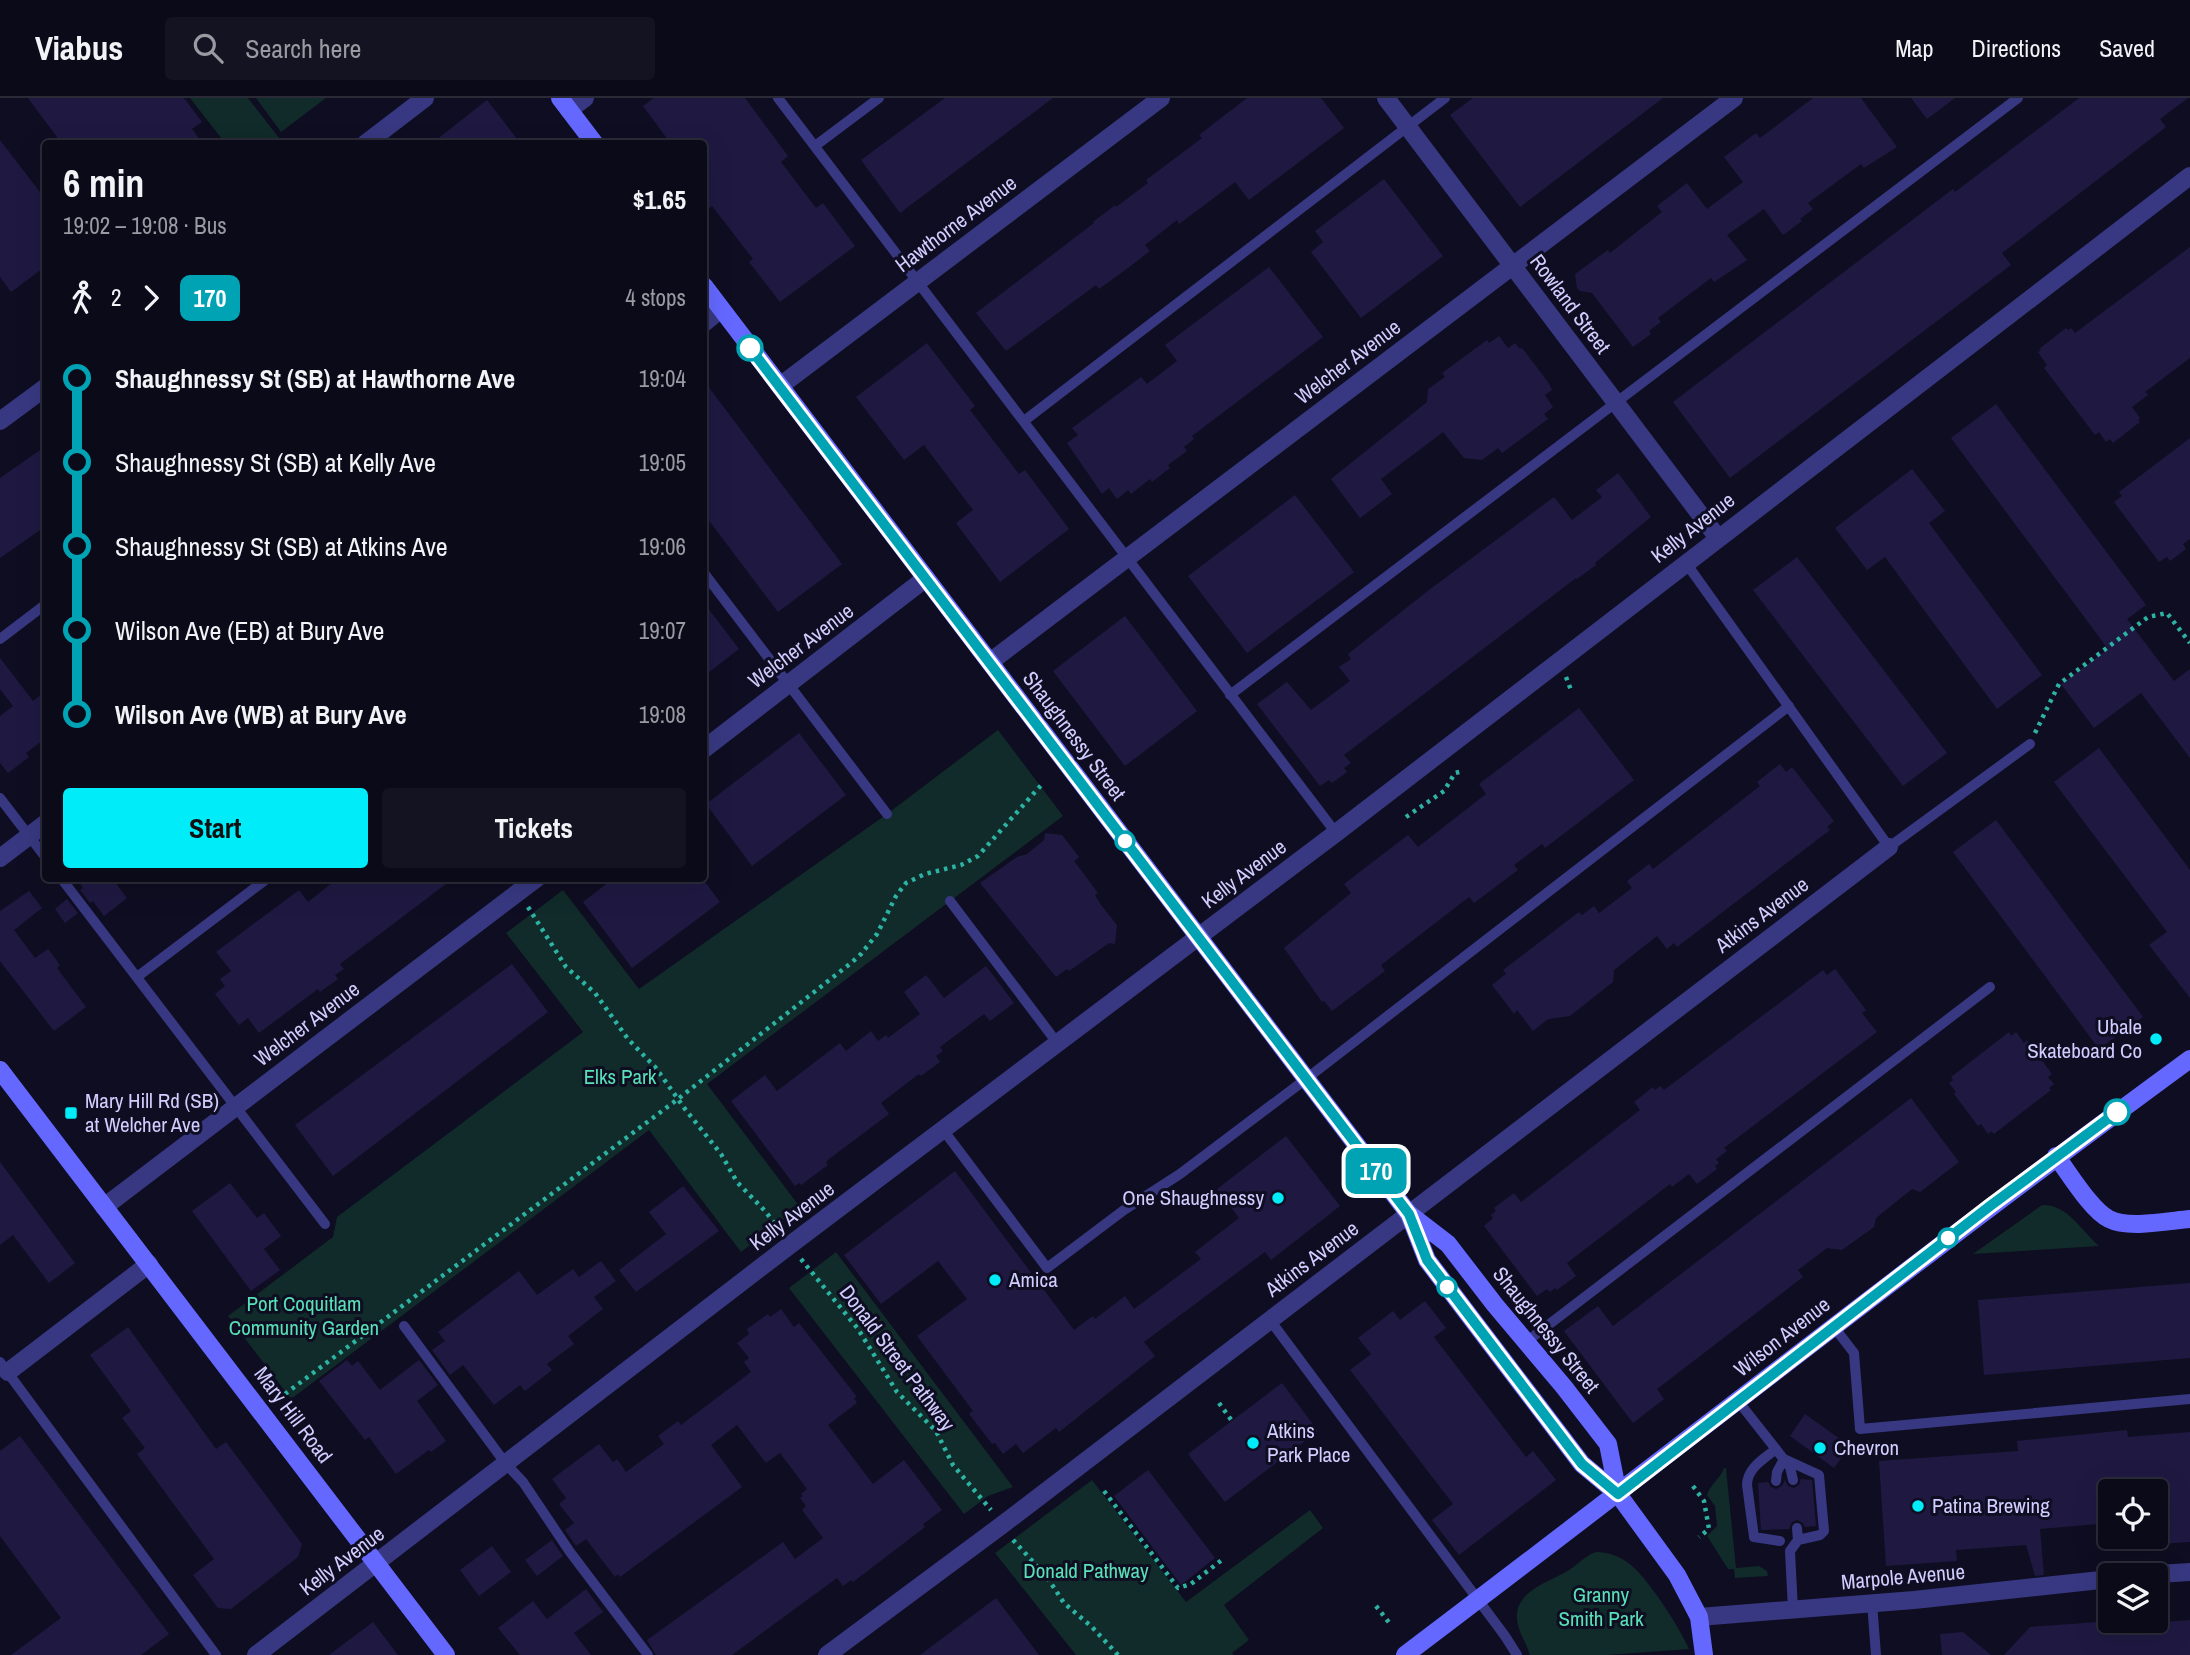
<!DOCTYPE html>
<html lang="en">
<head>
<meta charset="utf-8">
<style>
  :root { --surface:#0b0a19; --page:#141322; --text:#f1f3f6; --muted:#9a9aa2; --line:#2b2b38; --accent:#00ecf8 }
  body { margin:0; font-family:"Archivo Narrow",sans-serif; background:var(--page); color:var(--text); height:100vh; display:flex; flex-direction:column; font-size:26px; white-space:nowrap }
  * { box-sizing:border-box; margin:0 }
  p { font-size:23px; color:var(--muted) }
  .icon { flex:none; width:38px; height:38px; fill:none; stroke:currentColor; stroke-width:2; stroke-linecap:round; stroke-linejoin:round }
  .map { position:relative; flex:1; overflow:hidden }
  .details { position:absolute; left:42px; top:42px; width:665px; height:742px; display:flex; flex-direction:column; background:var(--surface); border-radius:7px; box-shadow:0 7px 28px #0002,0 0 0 2px var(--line) }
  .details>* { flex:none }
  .badge { padding:0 14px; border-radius:10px; font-size:24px; line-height:46px }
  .controls { position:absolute; left:2098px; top:1381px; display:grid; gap:14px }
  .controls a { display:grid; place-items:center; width:70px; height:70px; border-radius:7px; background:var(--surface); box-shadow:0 7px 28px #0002,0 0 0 2px var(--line); font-size:35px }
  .map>.badge { position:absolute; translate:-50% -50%; box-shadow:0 0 0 4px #fff }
  .legs { display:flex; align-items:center; gap:10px; height:77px; padding:0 21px; font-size:23px }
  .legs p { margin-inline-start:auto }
  .headline { display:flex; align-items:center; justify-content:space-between; height:119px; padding:0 21px }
  h1 { font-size:38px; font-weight:800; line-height:52px }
  .primary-button { display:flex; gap:14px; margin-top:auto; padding:14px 21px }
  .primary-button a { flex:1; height:80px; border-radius:7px; background:var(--accent); color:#111; font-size:28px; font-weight:800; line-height:80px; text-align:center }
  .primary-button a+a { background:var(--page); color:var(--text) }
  ul { padding:0 21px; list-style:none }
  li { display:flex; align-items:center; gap:24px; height:84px; font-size:26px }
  li i { display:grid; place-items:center; width:10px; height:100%; margin:0 9px; background:currentColor }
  li i::after { content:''; width:18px; height:18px; margin:-9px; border:5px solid; border-radius:50%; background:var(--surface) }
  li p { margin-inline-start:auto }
  li:first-child i { background:linear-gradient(#0000 50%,currentColor 0) }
  li:last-child i { background:linear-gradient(currentColor 50%,#0000 0) }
  header { display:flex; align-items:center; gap:42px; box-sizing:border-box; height:98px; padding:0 35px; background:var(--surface); border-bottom:2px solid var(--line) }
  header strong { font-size:33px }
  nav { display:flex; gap:38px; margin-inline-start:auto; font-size:24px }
  .search { width:490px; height:63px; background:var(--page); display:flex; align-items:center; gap:18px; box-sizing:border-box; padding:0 24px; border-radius:7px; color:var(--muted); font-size:26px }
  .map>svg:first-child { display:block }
  .green { fill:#102b29 }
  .building { fill:#1f1942 }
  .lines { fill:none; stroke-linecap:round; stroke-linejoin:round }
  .path { stroke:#2cb3a4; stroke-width:4.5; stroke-dasharray:3.5 5; stroke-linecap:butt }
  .lane { stroke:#373881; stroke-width:10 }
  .street { stroke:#373881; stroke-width:18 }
  .secondary { stroke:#6468ff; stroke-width:18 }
  .line-1-casing { stroke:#fff; stroke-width:16 }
  .line-1 { stroke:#00a3b4; stroke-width:10 }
  .stop-1-dot { fill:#fff; stroke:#00a3b4; stroke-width:3.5 }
  .poi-dot { fill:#00ecf8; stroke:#0f0d21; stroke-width:2.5 }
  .labels { text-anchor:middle; stroke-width:6; stroke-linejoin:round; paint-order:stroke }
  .street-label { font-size:21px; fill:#d0cdff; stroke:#0f0d21 }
  .poi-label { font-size:21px; fill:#d0cdff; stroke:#0f0d21; text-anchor:start }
  .park-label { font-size:21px; fill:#58e0b7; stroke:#0f0d21 }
</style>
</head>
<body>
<header>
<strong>Viabus</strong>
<div class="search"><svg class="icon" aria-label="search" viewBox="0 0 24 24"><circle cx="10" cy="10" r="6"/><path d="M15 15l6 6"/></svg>Search here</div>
<nav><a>Map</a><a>Directions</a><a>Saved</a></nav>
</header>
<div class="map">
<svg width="2190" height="1557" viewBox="0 0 2190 1557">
  <rect width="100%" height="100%" fill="#0f0d21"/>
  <path class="green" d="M190,0H248L283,45H225Z
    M256,0H326L281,34Z
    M998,632L1063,718L707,986L800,1109L741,1154L649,1032L291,1301L228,1218L333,1139L337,1119L583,934L506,835L563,792L639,891L887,716Z
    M2042,1107C2067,1106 2081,1132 2099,1148L1973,1156Z
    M836,1154L1013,1389L988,1398L964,1416L789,1190Z
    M1724,1370H1726L1736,1470L1759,1468L1767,1473L1768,1478L1735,1480L1734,1471H1728L1707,1438L1717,1428L1715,1408L1707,1397C1711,1385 1721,1380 1724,1370Z
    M1092,1382L1186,1504L1310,1412L1323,1430L1224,1507L1249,1542L1232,1555L1234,1557H1076L995,1455Z
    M1596,1454C1609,1454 1622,1459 1632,1468C1649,1482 1680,1530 1689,1551L1607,1557H1530C1527,1546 1520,1537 1518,1527C1510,1496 1544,1486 1564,1475C1576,1469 1584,1458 1596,1454Z"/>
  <path class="building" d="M28,0H184L202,24L192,31L203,46H62Z
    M654,0H745L788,58L781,64L816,110L823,105L855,148L780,204L749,164L753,161L712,108L704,114V46H671L643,8Z
    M945,0H1053L900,115L861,62Z
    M1247,0H1321L1344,30L1249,102L1235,84L1179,126L1177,122L1145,147L1150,153L1128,170L1099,191L1096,187L1006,253L976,215L1094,125L1093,124L1115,107L1116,109L1148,85L1146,82L1202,40L1199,37Z
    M1473,0H1663L1520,109L1450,17Z
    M1813,0H1861L1897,49L1864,70L1861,66L1808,105L1813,111L1800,121L1802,123L1783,137L1764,111L1727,137L1747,162L1714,184L1711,180L1658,220L1661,224L1649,233L1651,236L1633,249L1592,195L1580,193L1577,190L1575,176L1608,152L1610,155L1662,114L1657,108L1687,85L1707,111L1743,84L1724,59L1756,35L1760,40Z
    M1911,0H1955L1927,21Z
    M2079,0H2188L2160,21L2166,29L2002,155L2011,167L1730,380L1673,304L1953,91L1955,94Z
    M487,2L521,46H431Z
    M0,42L46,102V168L11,194L0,179Z
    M1384,81L1443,158L1361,220L1311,154L1323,144L1315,133Z
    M2190,149V260L2145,294L2148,297L2132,309L2140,320L2138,322L2140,324L2113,345L2110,341L2106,344L2099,334L2095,337L2044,270L2047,267L2038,254L2041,252L2039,251L2066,230L2068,232L2071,230L2075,235Z
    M1269,169L1323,239L1192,338L1194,341L1184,349L1187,353L1168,367L1170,370L1152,384L1150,381L1131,396L1128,392L1117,401L1109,390L1102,396L1067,345L1078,337L1072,330L1141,279L1147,286L1177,263L1165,247Z
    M1499,238L1508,250L1515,245L1520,251L1522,250L1548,284L1552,292L1545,297L1553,309L1544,316L1548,321L1502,355L1498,350L1482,362L1464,360L1443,334L1381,381L1392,396L1360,420L1331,381L1427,304L1428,291L1445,279L1442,275L1487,242L1489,245Z
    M927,245L975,308L970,312L1019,376L1025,372L1069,431L1000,484L956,425L973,412L924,347L904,362L856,299Z
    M704,283L842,466L778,514L704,416Z
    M1996,306L2146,507L2127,521L2174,583L2190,571V660L2141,595L2094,630L2061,586L2108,551L1951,340Z
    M2190,340V441L2183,446L2186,451L2170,463L2167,459L2159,464L2114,404L2122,398L2119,394Z
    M46,348V428L0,460V380Z
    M1912,371L1945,413L1929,425L2042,577L1997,611L1885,459L1867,472L1835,430Z
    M1618,375L1651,419L1595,465L1596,467L1577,481L1576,480L1344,657L1351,665L1344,670L1347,674L1332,685L1329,682L1320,688L1257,606L1287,584L1311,612L1350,583L1339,569L1351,561L1348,556L1429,492L1554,399L1572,422L1602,399L1596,392Z
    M1295,397L1354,474L1247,555L1188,478Z
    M1797,459L1947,655L1903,688L1753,492Z
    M704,505L739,551L704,578Z
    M1125,518L1197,613L1125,668L1053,573Z
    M0,560L33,603L46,593V640L26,655L29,659L8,675L0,665V618L13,608L0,591Z
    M1579,610L1634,682L1545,750L1542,746L1514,767L1518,772L1474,805L1469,799L1381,867L1385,873L1332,913L1324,903L1322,904L1284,850L1351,795L1344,786L1408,737L1418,749L1486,696L1479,686Z
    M799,635L846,697L752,768L706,706Z
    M2099,650L2190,772V900L2149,847L2167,834L2054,684Z
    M1780,666L1786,674L1792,669L1834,723L1827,729L1830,732L1677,849L1674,845L1667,851L1657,838L1614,872L1613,884L1570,918L1548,921L1533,933L1517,912L1514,916L1492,887L1506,876L1503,872L1579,814L1582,817L1594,808L1599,815L1632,790L1627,783L1649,766L1653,771L1760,688L1757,684Z
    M1996,722L2143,919L2099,951L1953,754Z
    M1045,735L1062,737L1079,759L1074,763L1098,795L1095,797L1101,807L1117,827L1115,846L1109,845L1069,873L1067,871L1056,879L980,785L1017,759L1027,756L1044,742Z
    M76,780H112L127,800L104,818L93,803L90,805L80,792L83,790Z
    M338,780H454L340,866L344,871L335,877L338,881L320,894L318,891L259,935L248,920L239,927L215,896L225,888L220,881L231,873L216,854L299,792L308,804Z
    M614,780H702L720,804L632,870L583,804Z
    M29,793L42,810L14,832L35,860L48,851L60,867L57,870L86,909L54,933L0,863V813Z
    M67,801L78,815L65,825L55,811Z
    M512,866L548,914L333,1078L295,1027Z
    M986,868L1014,905L990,923L984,916L940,949L943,953L936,958L940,964L921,978L919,976L881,1005L889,1016L829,1061L826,1064L828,1067L801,1087L799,1085L795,1088L731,1003L765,977L777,993L840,945L846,953L871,933L878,943L886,937L888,940L920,916L904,894L926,877L944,900Z
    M1835,871L1866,912L1862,915L1877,934L1724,1050L1727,1053L1716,1061L1719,1065L1715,1068L1717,1071L1697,1086L1689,1076L1672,1089L1670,1086L1567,1165L1576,1178L1557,1192L1555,1190L1550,1194L1547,1191L1537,1198L1484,1128L1493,1120L1491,1117L1496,1113L1494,1110L1514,1095L1521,1104L1640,1012L1634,1004L1653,989L1655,992L1660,988L1664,992L1823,872L1827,877Z
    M2009,934L2011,938L2016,934L2024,945L2027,942L2052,976L2048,979L2054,986L2049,990L2051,992L1994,1036L1991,1033L1988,1036L1981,1026L1978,1028L1954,996L1956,994L1949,985L1953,982L1951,979Z
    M1911,1000L1959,1064L1920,1094L1912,1091L1876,1120L1874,1129L1842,1152L1827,1150L1798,1172L1803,1179L1657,1291L1664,1301L1633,1325L1564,1233L1598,1208L1613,1228Z
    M1286,1038L1340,1108L1271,1162L1265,1154L1144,1244L1155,1258L1059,1334L1056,1330L1023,1355L1016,1346L1003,1356L995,1345L992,1346L969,1316L973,1313L917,1238L967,1201L938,1163L881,1206L844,1157L955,1073L1074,1232L1093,1218L1095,1221L1125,1198L1134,1211L1201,1161L1195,1154L1239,1120L1217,1091Z
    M0,1064L75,1165L49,1185L13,1137L0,1147Z
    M230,1085L257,1120L264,1115L281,1138L264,1151L280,1172L251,1193L192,1113Z
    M683,1088L719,1133L636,1194L619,1172L666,1136L649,1114Z
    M601,1163L616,1183L594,1199L603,1211L568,1238L574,1246L547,1266L552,1272L525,1293L520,1287L494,1307L463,1267L450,1277L432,1252L445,1243L438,1234L519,1173L537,1197L573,1171L579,1179Z
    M2190,1185V1260L1984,1277L1978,1202Z
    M1425,1203L1446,1230L1434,1239L1526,1359L1533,1353L1556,1382L1459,1457L1432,1422L1453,1406L1350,1272L1371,1256L1358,1240L1393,1213L1400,1222Z
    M781,1211L794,1229L799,1225L857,1299L854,1300L857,1305L828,1327L873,1386L904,1362L942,1412L923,1426L925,1429L853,1484L851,1482L843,1488L837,1480L732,1557H656L647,1542L783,1444L795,1461L823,1440L802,1412L806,1408L800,1400L803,1398L801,1396L807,1391L780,1355L766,1365L737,1327L711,1347L742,1389L620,1479L618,1476L615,1479L586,1441L576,1448L565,1432L574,1425L559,1406L566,1400L552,1381L599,1346L613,1364L617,1361L626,1374L664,1346L658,1338L678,1323L681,1327L751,1274L744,1264L749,1260L737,1245L749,1236L747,1231L768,1216L770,1219Z
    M128,1229L216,1351L226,1344L302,1446L298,1459L231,1511L218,1510L193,1477L214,1461L137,1356L145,1350L122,1320L131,1313L90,1257Z
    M347,1262L352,1268L358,1263L380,1292L419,1262L438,1287L417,1303L446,1343L431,1354L429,1352L396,1376L369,1339L365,1342L319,1283Z
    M1282,1285L1318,1333L1225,1404L1188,1356Z
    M1805,1316L1850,1348L1834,1370L1790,1338Z
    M2127,1332L2128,1339L2190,1334V1444L2160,1446L2156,1393H2110V1425L2040,1431L2044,1477L2035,1478L2026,1447L1956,1452L1957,1463L1886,1468L1879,1363L2018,1353L2017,1343Z
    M20,1338L169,1536L141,1557H11L61,1520L0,1438V1353Z
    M1148,1372L1215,1460L1181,1487L1114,1398Z
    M1801,1381L1812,1382L1816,1428L1805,1429L1803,1425L1797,1422L1792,1424L1789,1431L1761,1432L1758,1385L1768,1384L1771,1389L1776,1391L1782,1388L1785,1382L1788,1388L1794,1390L1799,1387Z
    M552,1442L563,1458L537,1478L525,1462Z
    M492,1448L511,1474L479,1498L460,1472Z
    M586,1491L603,1514L574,1535L591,1557H520L498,1530L533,1503L547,1521Z
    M996,1500L1039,1557H920Z
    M2190,1522V1557H2004L2030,1529L2098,1524V1529Z
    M373,1524L398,1557H329Z
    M1963,1534L1991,1557H1942L1940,1536Z"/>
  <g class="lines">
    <path class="path" d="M1566,579L1571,592
      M2035,635L2059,586L2148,519L2167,515L2190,545
      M1406,719L1444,693L1455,675L1463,673
      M528,809L566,869L595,895L628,941L656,970L685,1011L721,1056L737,1084L766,1114L779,1132
      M801,1161L858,1231L897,1294L936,1333L953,1367L991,1412
      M285,1296L678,1001L851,865L861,856L877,836L896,798L906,785L925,776L961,767L978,758L1043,685
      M1219,1305L1232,1323
      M1693,1388L1704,1403L1709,1431L1699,1439
      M1104,1393L1178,1490L1191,1486L1223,1461
      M1013,1442L1047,1479L1064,1505L1092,1529L1118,1557
      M1376,1508L1391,1527"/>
    <path class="lane" d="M778,0L1336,735
      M815,48L879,0
      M1024,323L1445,0
      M1686,465L1889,749L2030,646
      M704,475L887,716
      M0,541L46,506
      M1230,597L2018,0
      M0,700L46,760
      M61,780L325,1126
      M950,803L1058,946
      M137,879L268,780
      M944,1033L1047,1170L1124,1112L1180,1076L1306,981L1789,608
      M1270,1222L1505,1538L1517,1557
      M404,1228L506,1366L523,1384L570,1454L648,1557
      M1834,1229L1854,1255L1860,1331L2190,1301
      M1526,1244L1990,889
      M0,1264L216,1557
      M1738,1303L1790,1369L1793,1382
      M1776,1351C1764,1361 1747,1370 1747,1387L1754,1439L1780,1443
      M1776,1383L1777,1374L1784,1361L1819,1377L1824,1433L1820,1437L1798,1442
      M1872,1505L1876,1557
      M1793,1512L1790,1453L1798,1442L1797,1430"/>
    <path class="street" d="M1386,0L1718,440
      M569,12L585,0
      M365,46L425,0
      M704,225L721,211
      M780,288L1161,0
      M0,323L46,289
      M990,564L1734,0
      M704,651L926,480
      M0,760L46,725
      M104,1109L537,780
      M8,1274L149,1166
      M2143,1477L2190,1474
      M1699,1519L1914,1502L2110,1481
      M256,1557L790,1147L1336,735L2190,78
      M827,1557L1002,1427L1889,749"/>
    <path class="secondary" d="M560,0L595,46
      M704,188L1409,1116L1448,1146L1495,1207L1564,1289L1608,1346L1618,1396
      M0,972L446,1557
      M2056,1058C2069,1075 2091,1112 2109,1121C2128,1131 2168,1123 2190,1121
      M1409,1116L1427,1162L1582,1366L1618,1396L1677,1477L1699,1519L1704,1557
      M1405,1557C1667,1359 1925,1155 2190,961"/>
  </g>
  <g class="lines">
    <defs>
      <path id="line-1" d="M750,250L1409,1116L1427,1162L1582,1366L1618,1396L1990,1108L2117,1014"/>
    </defs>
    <use href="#line-1" class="line-1-casing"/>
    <use href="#line-1" class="line-1"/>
  </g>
  <g class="stop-1-dot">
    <circle cx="750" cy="250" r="12"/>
    <circle cx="1125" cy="743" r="9"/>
    <circle cx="2117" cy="1014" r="12"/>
    <circle cx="1948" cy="1140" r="9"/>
    <circle cx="1447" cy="1189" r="9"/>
  </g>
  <g class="poi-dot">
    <circle cx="2156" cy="941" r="7"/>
    <rect x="64" y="1008" width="14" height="14" rx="3.5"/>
    <circle cx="1278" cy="1100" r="7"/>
    <circle cx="995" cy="1182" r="7"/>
    <circle cx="1253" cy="1345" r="7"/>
    <circle cx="1820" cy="1350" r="7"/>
    <circle cx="1918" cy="1408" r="7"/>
  </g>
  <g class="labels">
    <g class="street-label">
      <text transform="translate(956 126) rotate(-37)" y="7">Hawthorne Avenue</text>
      <text transform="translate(1570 206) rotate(53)" y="7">Rowland Street</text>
      <text transform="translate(1348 264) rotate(-37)" y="7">Welcher Avenue</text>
      <text transform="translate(1693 430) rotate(-38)" y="7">Kelly Avenue</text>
      <text transform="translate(801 548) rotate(-37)" y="7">Welcher Avenue</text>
      <text transform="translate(1074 638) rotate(53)" y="7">Shaughnessy Street</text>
      <text transform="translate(1244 776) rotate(-37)" y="7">Kelly Avenue</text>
      <text transform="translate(1762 817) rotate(-37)" y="7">Atkins Avenue</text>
      <text transform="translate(307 926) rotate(-37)" y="7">Welcher Avenue</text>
      <text transform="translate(792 1118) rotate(-37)" y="7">Kelly Avenue</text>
      <text transform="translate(1312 1161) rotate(-37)" y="7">Atkins Avenue</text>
      <text transform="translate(1546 1232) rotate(51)" y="7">Shaughnessy Street</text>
      <text transform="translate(1782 1239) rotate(-38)" y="7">Wilson Avenue</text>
      <text transform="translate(897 1260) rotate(53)" y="7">Donald Street Pathway</text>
      <text transform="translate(293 1317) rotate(53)" y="7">Mary Hill Road</text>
      <text transform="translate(342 1463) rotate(-37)" y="7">Kelly Avenue</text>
      <text transform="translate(1903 1479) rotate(-5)" y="7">Marpole Avenue</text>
    </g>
    <g class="poi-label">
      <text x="2142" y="936" text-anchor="end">Ubale<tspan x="2142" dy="24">Skateboard Co</tspan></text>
      <text x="85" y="1010">Mary Hill Rd (SB)<tspan x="85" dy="24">at Welcher Ave</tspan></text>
      <text x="1264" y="1107" text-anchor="end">One Shaughnessy</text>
      <text x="1009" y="1189">Amica</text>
      <text x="1267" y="1340">Atkins<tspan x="1267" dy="24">Park Place</tspan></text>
      <text x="1834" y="1357">Chevron</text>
      <text x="1932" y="1415">Patina Brewing</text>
    </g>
    <g class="park-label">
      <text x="620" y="986">Elks Park</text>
      <text x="304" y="1213">Port Coquitlam<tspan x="304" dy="24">Community Garden</tspan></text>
      <text x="1086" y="1480">Donald Pathway</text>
      <text x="1601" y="1504">Granny<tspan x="1601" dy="24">Smith Park</tspan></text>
    </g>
  </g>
</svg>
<div class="controls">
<a><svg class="icon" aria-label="locate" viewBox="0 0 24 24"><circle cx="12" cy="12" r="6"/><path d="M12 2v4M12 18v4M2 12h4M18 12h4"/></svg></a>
<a><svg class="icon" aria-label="layers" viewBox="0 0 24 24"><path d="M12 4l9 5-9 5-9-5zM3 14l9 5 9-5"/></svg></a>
</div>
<b class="badge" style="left:1376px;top:1073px;background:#00a3b4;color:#fff">170</b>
<section class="details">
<div class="headline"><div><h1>6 min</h1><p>19:02 – 19:08 · Bus</p></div><b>$1.65</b></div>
<div class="legs"><svg class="icon" aria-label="walk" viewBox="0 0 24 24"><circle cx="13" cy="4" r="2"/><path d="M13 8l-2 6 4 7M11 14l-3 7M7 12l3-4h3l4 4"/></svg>2<svg class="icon" aria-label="forward" viewBox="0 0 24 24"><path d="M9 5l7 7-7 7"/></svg><b class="badge" style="background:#00a3b4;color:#fff">170</b><p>4 stops</p></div>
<ul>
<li><i style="color:#00a3b4"></i><b>Shaughnessy St (SB) at Hawthorne Ave</b><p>19:04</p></li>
<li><i style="color:#00a3b4"></i><span>Shaughnessy St (SB) at Kelly Ave</span><p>19:05</p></li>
<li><i style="color:#00a3b4"></i><span>Shaughnessy St (SB) at Atkins Ave</span><p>19:06</p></li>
<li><i style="color:#00a3b4"></i><span>Wilson Ave (EB) at Bury Ave</span><p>19:07</p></li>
<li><i style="color:#00a3b4"></i><b>Wilson Ave (WB) at Bury Ave</b><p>19:08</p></li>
</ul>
<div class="primary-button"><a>Start</a><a>Tickets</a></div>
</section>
</div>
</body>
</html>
